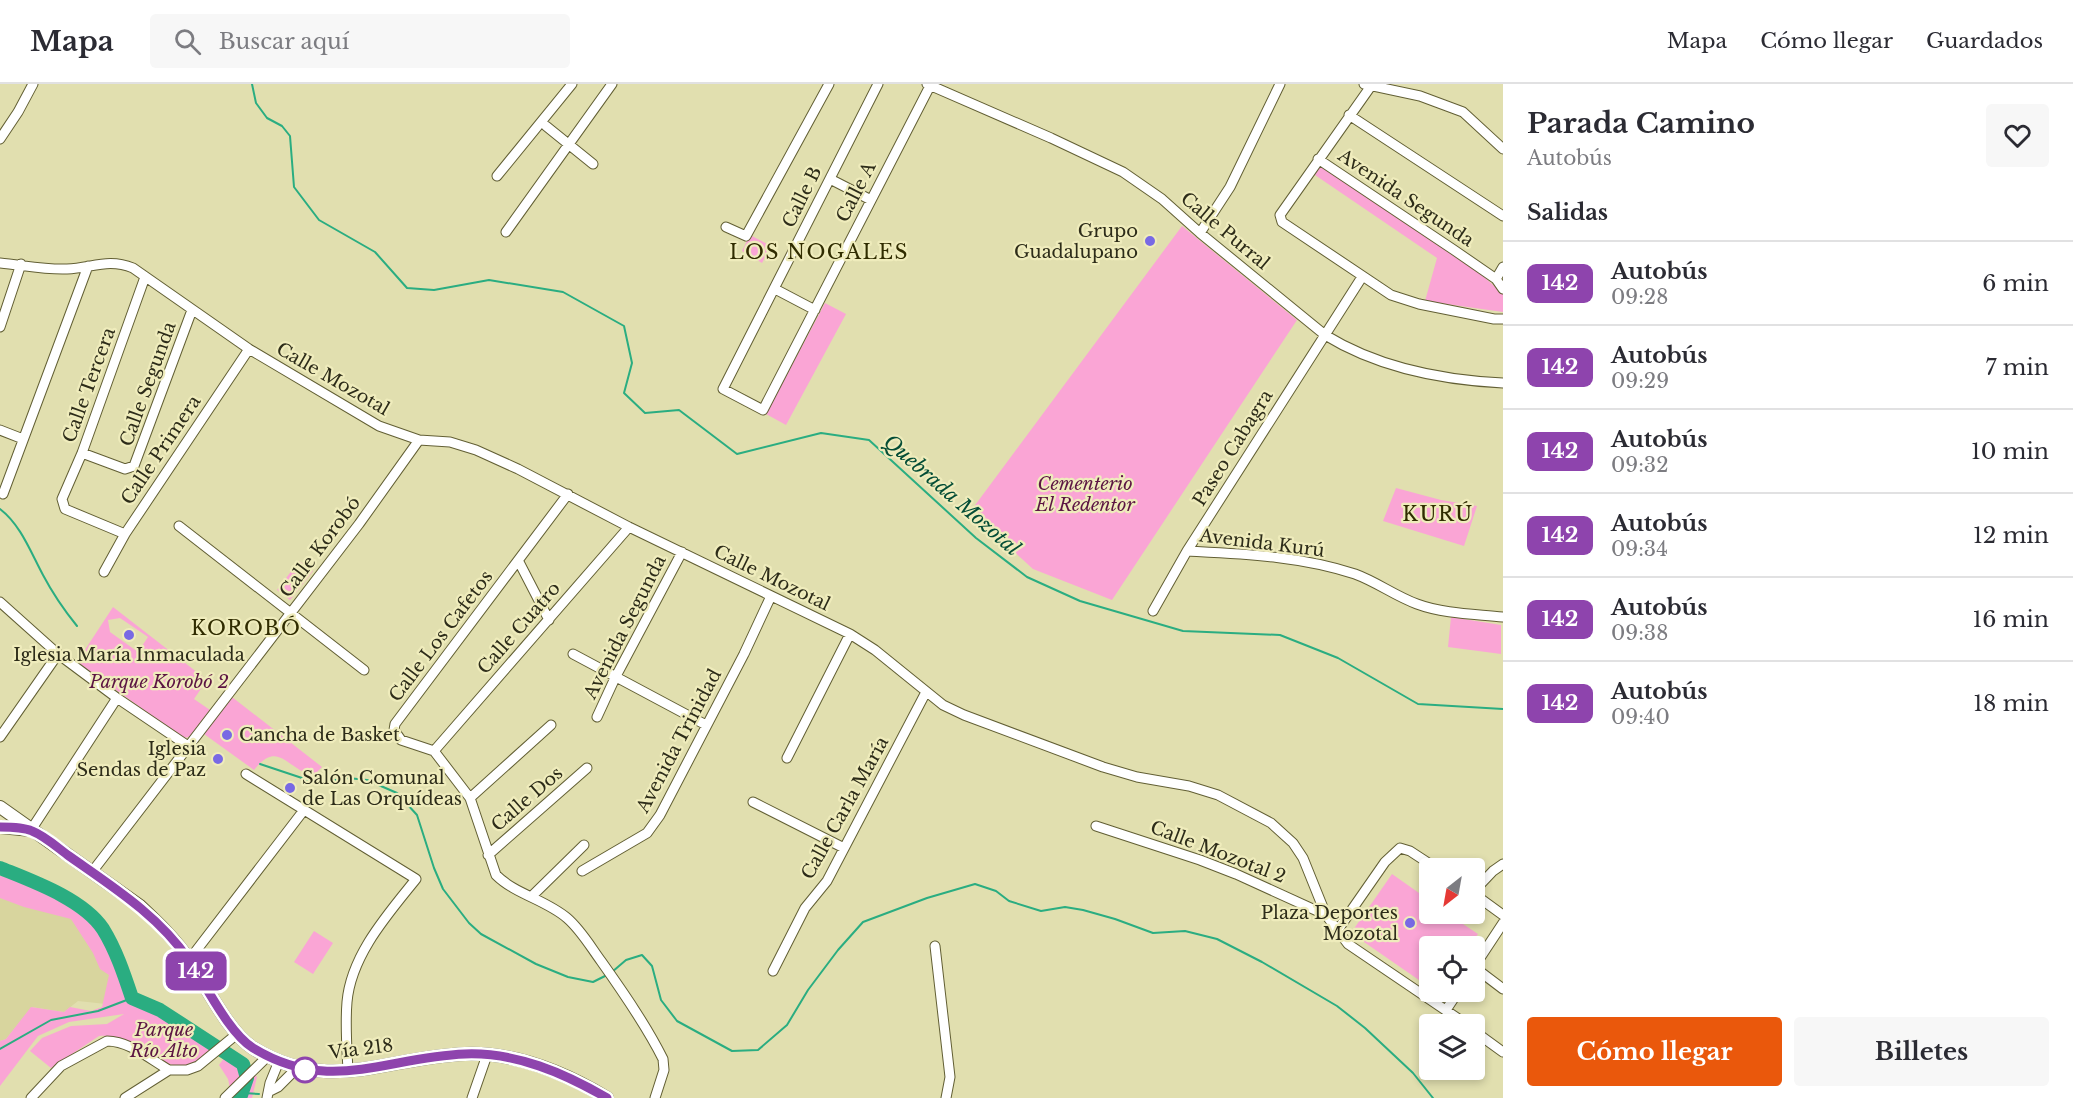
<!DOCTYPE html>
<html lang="es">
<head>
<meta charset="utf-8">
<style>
  :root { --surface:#fff; --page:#f7f7f7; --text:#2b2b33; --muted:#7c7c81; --line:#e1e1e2; --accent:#ea580c }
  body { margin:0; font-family:"Libre Baskerville",serif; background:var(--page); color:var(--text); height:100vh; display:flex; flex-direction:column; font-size:22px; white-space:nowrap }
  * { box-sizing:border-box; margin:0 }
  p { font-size:20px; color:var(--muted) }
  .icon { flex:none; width:33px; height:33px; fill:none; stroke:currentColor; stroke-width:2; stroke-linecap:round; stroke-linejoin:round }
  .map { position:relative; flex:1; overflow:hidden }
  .panel { display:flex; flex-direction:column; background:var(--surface); width:570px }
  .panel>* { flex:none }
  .badge { padding:0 12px; border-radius:9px; font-size:21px; line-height:39px }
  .needle { width:39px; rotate:211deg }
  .fabs { position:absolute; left:1419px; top:774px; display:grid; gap:12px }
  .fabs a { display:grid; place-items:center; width:66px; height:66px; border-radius:6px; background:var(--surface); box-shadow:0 3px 9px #0003; font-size:30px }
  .map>.badge { position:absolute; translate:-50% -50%; box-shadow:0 0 0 3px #fff }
  h2 { padding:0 24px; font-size:22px; line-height:54px }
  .round { display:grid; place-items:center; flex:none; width:63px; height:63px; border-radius:6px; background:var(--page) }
  .head { display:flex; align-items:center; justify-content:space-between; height:102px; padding:0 24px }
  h1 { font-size:28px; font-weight:800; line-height:45px }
  .cta { display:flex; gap:12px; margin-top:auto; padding:12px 24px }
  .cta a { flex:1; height:69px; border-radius:6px; background:var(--accent); color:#fff; font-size:24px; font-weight:800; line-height:69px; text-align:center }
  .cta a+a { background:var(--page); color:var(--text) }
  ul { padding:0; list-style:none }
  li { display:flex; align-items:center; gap:18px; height:84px; padding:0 24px; border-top:2px solid var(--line) }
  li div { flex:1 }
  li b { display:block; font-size:22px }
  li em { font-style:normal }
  li .badge { min-width:66px; font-weight:700; text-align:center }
  header { display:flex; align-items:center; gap:36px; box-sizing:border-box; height:84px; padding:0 30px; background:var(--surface); border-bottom:2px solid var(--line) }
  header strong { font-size:28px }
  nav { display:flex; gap:33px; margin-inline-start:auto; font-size:21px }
  .search { width:420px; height:54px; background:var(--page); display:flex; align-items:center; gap:15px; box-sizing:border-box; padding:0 21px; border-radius:6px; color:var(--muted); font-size:22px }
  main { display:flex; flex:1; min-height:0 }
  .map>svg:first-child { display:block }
  .built { fill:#d8d59e }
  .green { fill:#faa5d5; fill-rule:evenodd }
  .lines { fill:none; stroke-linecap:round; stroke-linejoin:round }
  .stream { stroke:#2aad81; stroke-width:2 }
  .river { stroke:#2aad81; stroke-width:14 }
  .minor-casing { stroke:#625f34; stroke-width:11 }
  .major-casing { stroke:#625f34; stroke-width:14 }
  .minor { stroke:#fff; stroke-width:9 }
  .major { stroke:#fff; stroke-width:12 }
  .line-casing { stroke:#fff; stroke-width:14 }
  .line { stroke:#8e44ad; stroke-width:9 }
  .poi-dot { fill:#7869e4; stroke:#efecbc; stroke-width:2 }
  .stop-dot { fill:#fff; stroke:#8e44ad; stroke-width:3 }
  .labels { text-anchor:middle; stroke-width:4.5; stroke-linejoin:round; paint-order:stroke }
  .street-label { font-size:18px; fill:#2d2c19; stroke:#efecbc }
  .poi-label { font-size:18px; fill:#2d2c19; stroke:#efecbc; text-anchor:end }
  .park-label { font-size:18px; font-style:italic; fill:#5c1543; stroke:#efecbc }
  .neighbourhood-label { font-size:20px; letter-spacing:1.5px; fill:#302c00; stroke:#efecbc }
  .water-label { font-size:20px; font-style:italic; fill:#044d36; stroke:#efecbc }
</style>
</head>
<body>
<header>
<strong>Mapa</strong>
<div class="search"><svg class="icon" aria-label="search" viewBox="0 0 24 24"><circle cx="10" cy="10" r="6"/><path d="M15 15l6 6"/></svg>Buscar aquí</div>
<nav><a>Mapa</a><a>Cómo llegar</a><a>Guardados</a></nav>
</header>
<main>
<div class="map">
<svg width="1503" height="1014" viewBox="0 0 1503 1014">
  <rect width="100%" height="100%" fill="#e1dfaf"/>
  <path class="built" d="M0,800L91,844L113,901L106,920L78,917L64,928L32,923L6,955L0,957Z"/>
  <path class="green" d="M1318,80L1482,191L1503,210V228L1425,217L1437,174L1312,89Z
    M1182,142L1297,236L1112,516L1033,485L970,428Z
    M750,151L771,162L762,179L742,167Z
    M825,219L846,230L786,341L766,330Z
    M1396,404L1441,416L1477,422L1464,462L1383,437Z
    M299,477L313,487L290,516L277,506Z
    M113,523L207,596L194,615L210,626L189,653L183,654L77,578ZM120,534L148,553L138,568L110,548L108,536Z
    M1451,533L1501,541V570L1448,563Z
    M232,613L322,683L314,691C287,687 279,654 254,686L204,650Z
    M1392,790L1429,816L1430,830H1448L1478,850L1469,862H1430L1429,903L1351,849Z
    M0,792L27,795L80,822L101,843L115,867L121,891L137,912L156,920L199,949L219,958L212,963L214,965C206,970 195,981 186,982C159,986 134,949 99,952L51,984L30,967L42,954L71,942L107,940L124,930L69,938L38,952L0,1002V957L6,955L31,923L64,928L70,923L91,927L102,923L109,891L100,885L93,869L71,835L24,823L0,814Z
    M314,847L333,859L313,890L294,878Z
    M230,966L257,993L252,1014H228L231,1009L228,995L219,981Z"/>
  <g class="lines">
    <path class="stream" d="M252,0L256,19L267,34L282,42L290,52L294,103L319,136L375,168L407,204L434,206L489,196L563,208L624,242L632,279L624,309L645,329L679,326L737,370L821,349L869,356L976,454L1027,493L1080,517L1183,547L1280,551L1338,574L1418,620L1503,625
      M0,425C21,441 31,469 43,491C53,510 64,526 77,542
      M260,680L317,699L348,694L367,696L397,709L417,731L434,784L443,805L469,839L481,850L536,880L568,893L593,898L607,891
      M612,888L626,876L642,871L652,882L661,916L677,937L732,967L758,966L787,941L808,906L838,866L863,838L927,814L975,800L996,807L1009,817L1041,827L1065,823L1083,826L1115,835L1153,849L1185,847L1217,855L1262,878L1337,922L1365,944L1413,989L1433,1014
      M0,965L51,936L98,927L132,914
      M243,1009L259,1010"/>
    <path class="river" d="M0,784C32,797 83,815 103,845C116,866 124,890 132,914L160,926L243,980L247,994L240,1014"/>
    <defs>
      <path id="minor" d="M878,0L723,305L763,326L931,0
        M927,0L1051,54L1123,88L1162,115L1200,149L1325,251C1377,283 1441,296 1503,299
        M1364,0L1420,12L1463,28L1503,65
        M1371,2L1280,131L1282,138L1391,211L1419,220L1494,235H1503
        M1349,31L1503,132
        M546,42L593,80
        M0,55L18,28L33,0
        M1318,75L1454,166L1496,195L1503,205
        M497,92L572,0
        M830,95L871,116
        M726,143L746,152L829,0
        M506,148L612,0
        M1200,149L1230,103L1280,0
        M0,179C22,181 45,186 67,185C92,184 108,174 133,184L249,265L379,342L419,356L450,358L476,366L518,385L629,443L850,550L875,566L943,621L964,631L1103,683L1137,693L1189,702L1218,711L1271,739L1293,759L1303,774L1326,831L1348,860L1466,940
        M1496,195L1503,183
        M775,205L815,226
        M0,243L21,180
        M0,346L23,355
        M82,369L125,385L134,382L192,226
        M3,410L88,182
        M568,410L395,640L394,646L401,656L434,667L470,714L496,791C515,810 546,816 567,834C581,846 590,862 601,877C623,908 646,941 663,975L664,986L655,1014
        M179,442L364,586
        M125,450L65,425L62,415L82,369L145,193
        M1187,467C1244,470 1301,472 1355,490C1377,498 1395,512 1417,520C1444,530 1475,530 1503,533
        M519,478L549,536
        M104,488L125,450L249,265
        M0,518L58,570L117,614L188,662
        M1153,527L1187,467L1362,193
        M573,570L706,641
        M597,633L615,594L682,468
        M0,653L58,570
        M434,667L629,443
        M787,674L850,550
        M246,690L416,795C388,830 351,871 347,918C345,941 347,965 348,987
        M470,714L551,641
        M753,718L844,764
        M1096,742L1200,776L1236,790L1326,831
        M31,746L117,614
        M488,771L587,684
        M582,787L647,749L660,731L744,570L771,512
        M92,788L359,440L419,356
        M1474,807L1493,787L1503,780
        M1474,810L1503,831
        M532,812L584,761
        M1337,847L1385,778L1400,764L1410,767L1436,784
        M935,862L950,993L946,1014
        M189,876L304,726
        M1474,883L1503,839
        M1474,883L1503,905
        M773,887L805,824L827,797L926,608
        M1446,926L1458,908
        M1474,947L1503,968
        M270,1007L278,1003L297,984
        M31,1014L61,982L107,957C129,957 150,975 169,986
        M125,1014L169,986H187L198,982L237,950
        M225,1014L268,972
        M267,1014L270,999L279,977
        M472,1014L487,971"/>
      <path id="major" d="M0,723L140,822C158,839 175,855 189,876C206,901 228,948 253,964C329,1011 386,973 465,970C516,968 564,988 607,1014
        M0,743L31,746"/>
    </defs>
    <use href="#minor" class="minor-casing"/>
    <use href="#major" class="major-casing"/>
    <use href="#minor" class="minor"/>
    <use href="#major" class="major"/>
  </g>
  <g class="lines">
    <defs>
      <path id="line" d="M0,743C9,743 23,743 32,747C45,752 58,764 69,772C113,803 158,831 189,876C206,901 228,948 253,964C330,1011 385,973 465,970C516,968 564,989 607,1014"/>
    </defs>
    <use href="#line" class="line-casing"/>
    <use href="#line" class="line"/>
  </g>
  <g class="poi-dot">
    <circle cx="1150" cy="157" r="6"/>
    <circle cx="129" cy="551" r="6"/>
    <circle cx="227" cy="651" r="6"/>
    <circle cx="218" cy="675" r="6"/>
    <circle cx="290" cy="704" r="6"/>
    <circle cx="1410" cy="839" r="6"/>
  </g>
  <circle class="stop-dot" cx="305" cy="986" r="12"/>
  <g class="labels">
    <g class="street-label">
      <text transform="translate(856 108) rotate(-63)" y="6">Calle A</text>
      <text transform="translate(802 113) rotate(-64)" y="6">Calle B</text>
      <text transform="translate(1406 114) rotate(34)" y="6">Avenida Segunda</text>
      <text transform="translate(1225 147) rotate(40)" y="6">Calle Purral</text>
      <text transform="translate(333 295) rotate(30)" y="6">Calle Mozotal</text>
      <text transform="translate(148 300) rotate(-70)" y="6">Calle Segunda</text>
      <text transform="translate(89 301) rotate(-70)" y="6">Calle Tercera</text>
      <text transform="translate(1233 364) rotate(-58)" y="6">Paseo Cabagra</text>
      <text transform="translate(161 366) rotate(-56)" y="6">Calle Primera</text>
      <text transform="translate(1262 459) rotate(7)" y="6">Avenida Kurú</text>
      <text transform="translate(320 463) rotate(-53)" y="6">Calle Korobó</text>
      <text transform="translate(772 494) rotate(26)" y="6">Calle Mozotal</text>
      <text transform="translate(625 543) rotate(-63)" y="6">Avenida Segunda</text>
      <text transform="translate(519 544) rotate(-49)" y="6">Calle Cuatro</text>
      <text transform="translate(441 552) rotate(-53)" y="6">Calle Los Cafetos</text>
      <text transform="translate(679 657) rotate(-62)" y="6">Avenida Trinidad</text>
      <text transform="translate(527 715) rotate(-41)" y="6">Calle Dos</text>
      <text transform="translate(845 724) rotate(-61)" y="6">Calle Carla María</text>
      <text transform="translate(1218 768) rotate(21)" y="6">Calle Mozotal 2</text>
      <text transform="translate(361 965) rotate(-7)" y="6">Vía 218</text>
    </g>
    <g class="poi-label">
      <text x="1138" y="153">Grupo<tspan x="1138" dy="21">Guadalupano</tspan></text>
      <text x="129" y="577" text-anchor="middle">Iglesia María Inmaculada</text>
      <text x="239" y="657" text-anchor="start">Cancha de Basket</text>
      <text x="206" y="671">Iglesia<tspan x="206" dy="21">Sendas de Paz</tspan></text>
      <text x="302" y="700" text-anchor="start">Salón Comunal<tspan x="302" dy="21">de Las Orquídeas</tspan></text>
      <text x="1398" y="835">Plaza Deportes<tspan x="1398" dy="21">Mozotal</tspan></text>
    </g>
    <g class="park-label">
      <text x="1085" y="406">Cementerio<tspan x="1085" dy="21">El Redentor</tspan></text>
      <text x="159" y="604">Parque Korobó 2</text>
      <text x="164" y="952">Parque<tspan x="164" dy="21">Río Alto</tspan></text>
    </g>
    <g class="neighbourhood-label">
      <text x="819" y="175">LOS NOGALES</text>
      <text x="1438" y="437">KURÚ</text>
      <text x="246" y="551">KOROBÓ</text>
    </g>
    <g class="water-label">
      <text transform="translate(952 411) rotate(41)" y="7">Quebrada Mozotal</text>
    </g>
  </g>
</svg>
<div class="fabs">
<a><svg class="needle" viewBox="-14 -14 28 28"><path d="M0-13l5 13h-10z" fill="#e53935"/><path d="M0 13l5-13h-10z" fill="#7c7c81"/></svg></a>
<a><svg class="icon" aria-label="locate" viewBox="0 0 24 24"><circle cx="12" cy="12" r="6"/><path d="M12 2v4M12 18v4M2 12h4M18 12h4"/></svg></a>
<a><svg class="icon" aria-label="layers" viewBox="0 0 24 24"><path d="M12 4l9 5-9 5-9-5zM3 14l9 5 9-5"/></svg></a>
</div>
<b class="badge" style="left:196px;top:887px;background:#8e44ad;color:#fff">142</b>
</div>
<section class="panel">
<div class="head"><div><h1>Parada Camino</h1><p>Autobús</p></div><a class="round"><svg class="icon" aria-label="heart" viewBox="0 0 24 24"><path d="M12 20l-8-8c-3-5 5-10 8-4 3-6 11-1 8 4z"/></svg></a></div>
<h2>Salidas</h2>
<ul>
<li><span class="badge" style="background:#8e44ad;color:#fff">142</span><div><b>Autobús</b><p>09:28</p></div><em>6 min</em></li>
<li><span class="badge" style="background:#8e44ad;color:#fff">142</span><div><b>Autobús</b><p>09:29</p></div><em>7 min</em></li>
<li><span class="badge" style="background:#8e44ad;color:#fff">142</span><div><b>Autobús</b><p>09:32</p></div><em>10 min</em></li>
<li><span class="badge" style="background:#8e44ad;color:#fff">142</span><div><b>Autobús</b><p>09:34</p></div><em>12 min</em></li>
<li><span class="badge" style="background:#8e44ad;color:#fff">142</span><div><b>Autobús</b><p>09:38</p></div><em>16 min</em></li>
<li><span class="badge" style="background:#8e44ad;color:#fff">142</span><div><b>Autobús</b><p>09:40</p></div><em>18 min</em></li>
</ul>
<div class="cta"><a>Cómo llegar</a><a>Billetes</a></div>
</section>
</main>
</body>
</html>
